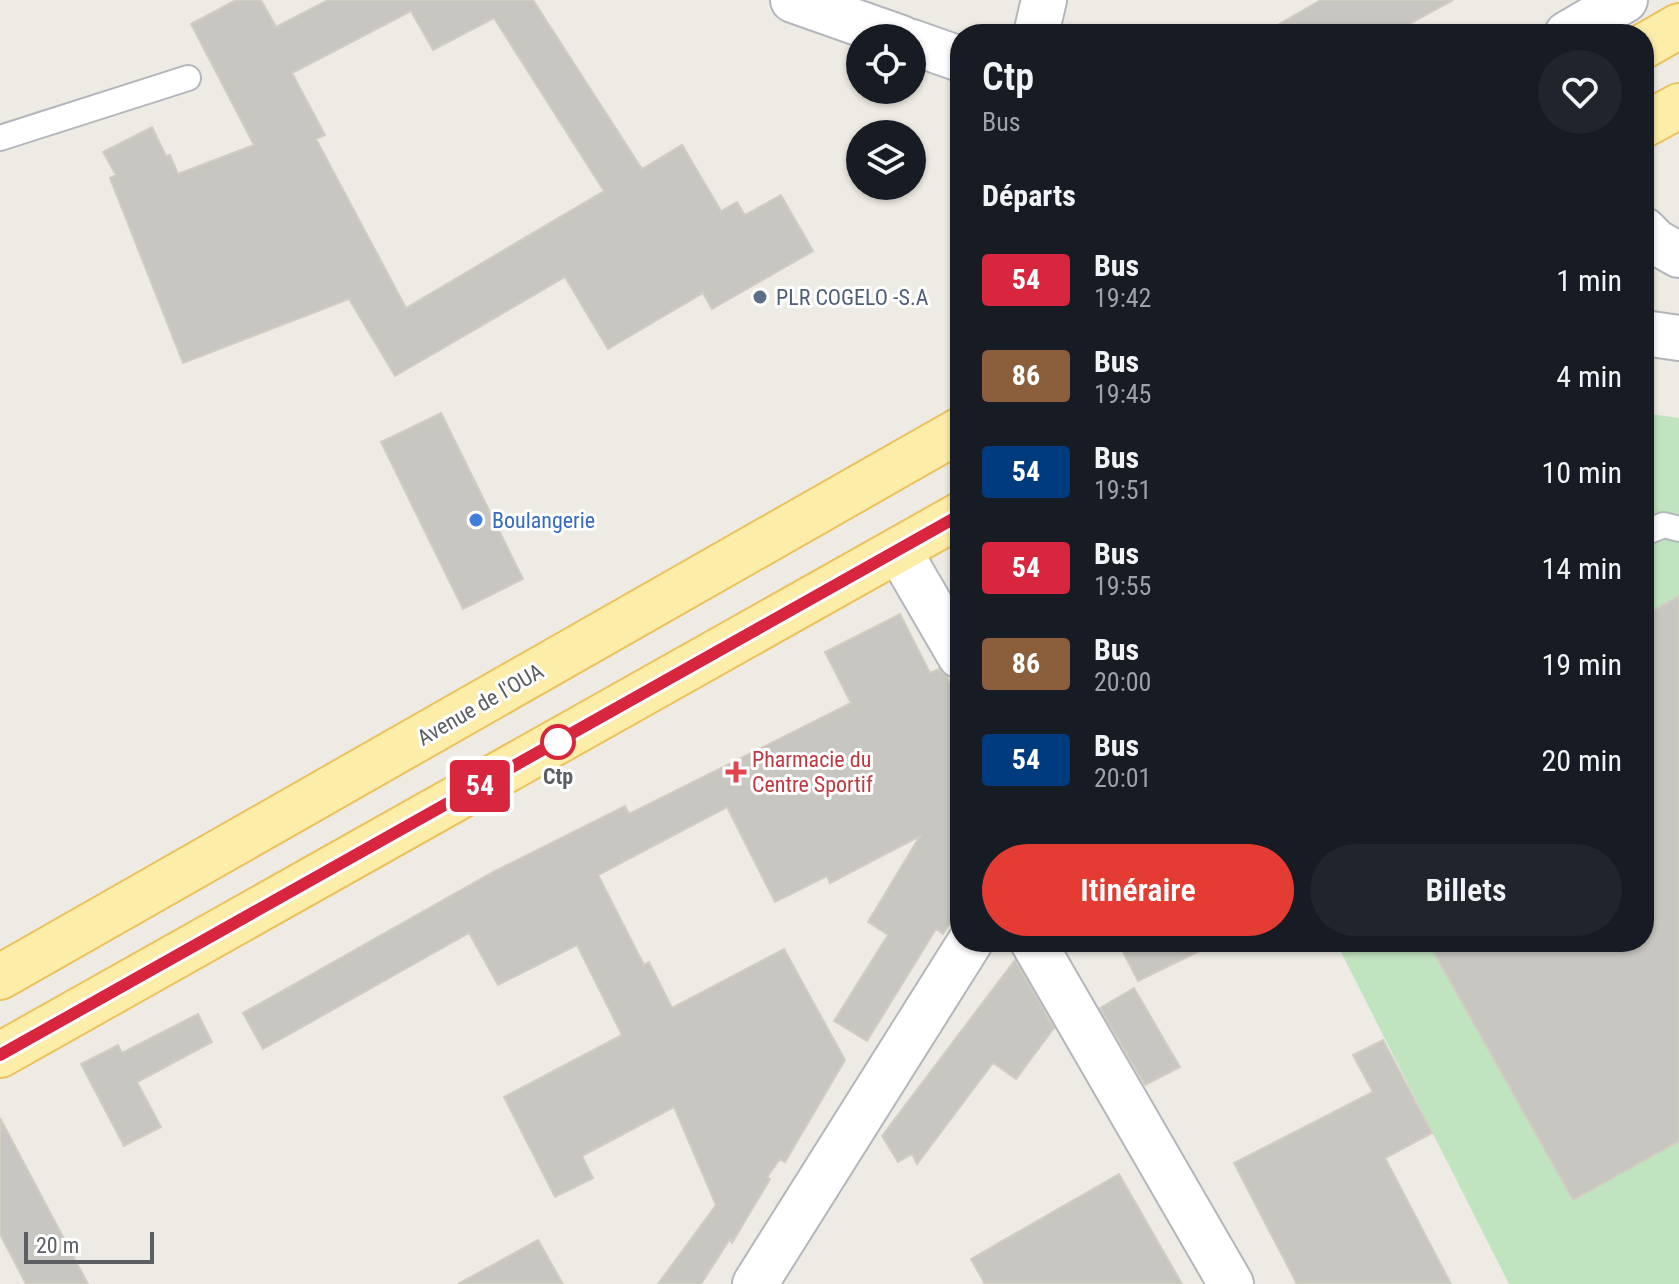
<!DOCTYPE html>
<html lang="fr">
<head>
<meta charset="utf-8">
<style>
  :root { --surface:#171b24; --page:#20242c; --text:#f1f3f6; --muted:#9ea1a6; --accent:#e43c33 }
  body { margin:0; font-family:"Roboto Condensed",sans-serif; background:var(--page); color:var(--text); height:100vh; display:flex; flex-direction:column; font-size:30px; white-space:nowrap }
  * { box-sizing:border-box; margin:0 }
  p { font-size:26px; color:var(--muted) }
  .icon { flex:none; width:44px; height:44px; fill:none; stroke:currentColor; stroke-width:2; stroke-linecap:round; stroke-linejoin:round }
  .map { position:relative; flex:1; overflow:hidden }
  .drawer { position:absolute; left:950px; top:24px; width:704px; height:928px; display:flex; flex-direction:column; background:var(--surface); border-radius:32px; box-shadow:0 2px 6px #0004 }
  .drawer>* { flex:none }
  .badge { padding:0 16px; border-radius:6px; font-size:28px; line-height:52px }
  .fabs { position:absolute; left:846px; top:24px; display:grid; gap:16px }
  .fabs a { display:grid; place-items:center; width:80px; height:80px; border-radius:50%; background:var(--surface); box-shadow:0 2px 6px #0004; font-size:40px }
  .scale { position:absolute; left:24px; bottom:20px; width:130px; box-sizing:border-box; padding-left:8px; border:4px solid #5b5f63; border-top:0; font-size:22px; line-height:28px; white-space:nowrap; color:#5b5f63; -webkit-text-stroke:6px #fff; paint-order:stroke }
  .map>.badge { position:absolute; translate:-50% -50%; box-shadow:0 0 0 4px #fff }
  h2 { padding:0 32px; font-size:30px; line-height:72px }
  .round { display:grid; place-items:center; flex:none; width:84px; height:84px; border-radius:42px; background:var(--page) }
  .headline { display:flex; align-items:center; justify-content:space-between; height:136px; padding:0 32px }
  h1 { font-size:38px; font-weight:600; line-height:60px }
  .button { display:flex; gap:16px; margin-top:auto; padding:16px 32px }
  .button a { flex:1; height:92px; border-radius:48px; background:var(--accent); color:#fff; font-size:32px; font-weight:600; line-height:92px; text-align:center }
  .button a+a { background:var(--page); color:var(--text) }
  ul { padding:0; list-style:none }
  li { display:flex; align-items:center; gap:24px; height:96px; padding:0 32px }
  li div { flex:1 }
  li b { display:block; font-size:30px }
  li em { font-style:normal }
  li .badge { min-width:88px; font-weight:700; text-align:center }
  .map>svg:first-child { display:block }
  .green { fill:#c1e4c0 }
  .building { fill:#c8c6c0; stroke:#d2ccc1; stroke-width:2; fill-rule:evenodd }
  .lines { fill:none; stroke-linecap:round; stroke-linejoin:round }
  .lane-casing { stroke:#b3b6ba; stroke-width:28 }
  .street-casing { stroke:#b3b6ba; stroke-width:48 }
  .secondary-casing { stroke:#b2b6ba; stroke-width:48 }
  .primary-casing { stroke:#edc15c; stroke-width:48 }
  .lane { stroke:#fff; stroke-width:24 }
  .street { stroke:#fff; stroke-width:44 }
  .secondary { stroke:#fff; stroke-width:44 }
  .primary { stroke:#fceda9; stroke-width:44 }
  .line-casing { stroke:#fff; stroke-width:18 }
  .line { stroke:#d7263d; stroke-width:12 }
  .service-dot { fill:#5c6f8a; stroke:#fff; stroke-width:3 }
  .shop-dot { fill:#3f7fe0; stroke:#fff; stroke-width:3 }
  .stop-dot { fill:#fff; stroke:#d7263d; stroke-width:4 }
  .health-dot { fill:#e0444e; stroke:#fff; stroke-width:3 }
  .labels { text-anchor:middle; stroke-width:6; stroke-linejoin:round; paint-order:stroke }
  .service-label { font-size:22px; fill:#4e5e75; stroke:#fff; text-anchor:start }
  .shop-label { font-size:22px; fill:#366cbe; stroke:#fff; text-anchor:start }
  .street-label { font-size:22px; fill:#5b5f63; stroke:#fff }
  .health-label { font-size:22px; fill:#be3a42; stroke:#fff; text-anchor:start }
  .stop-label { font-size:22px; font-weight:bold; fill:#5b5f63; stroke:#fff }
</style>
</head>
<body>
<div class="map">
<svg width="1679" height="1284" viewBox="0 0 1679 1284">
  <rect width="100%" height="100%" fill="#edebe3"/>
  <path class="green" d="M1644,413L1679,418V1284H1509L1336,942H1644Z"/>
  <path class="building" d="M236,0H261L276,27L328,0H533L642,169L682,145L721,211L737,202L745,215L781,195L813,251L712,309L703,293L608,349L565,277L395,376L349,299L183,363L110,178L116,175L103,152L152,127L166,156L170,155L178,174L254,145L191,24ZM411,11L433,50L494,18L604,191L406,308L316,139L325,135L292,73Z
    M1321,0H1453L1391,34H1262Z
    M441,413L523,579L463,609L381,442Z
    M1679,596V1141L1573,1200L1428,942H1644V616Z
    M900,614L930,673L939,669L946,676L960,705V907L943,934L936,929L867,1041L834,1021L888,935L868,922L920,836L830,883L827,876L775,902L727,807L598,875L644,965L649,962L672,1008L784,949L845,1060L785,1162L780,1159L767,1177L770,1179L732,1243L730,1239L701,1284H658L716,1205L674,1107L582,1156L593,1178L555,1197L504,1097L622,1035L577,945L498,985L469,933L263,1049L243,1013L495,871L625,806L629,814L851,703L825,652Z
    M1118,942H1218L1138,981Z
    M1015,960L1054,1028L1016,1079L993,1063L917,1164L912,1154L898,1162L882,1136Z
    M1134,988L1180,1067L1145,1085L1100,1008Z
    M198,1014L212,1042L137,1082L161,1127L124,1146L81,1064L118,1045L122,1053Z
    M1383,1040L1432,1133L1385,1158L1451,1284H1297L1234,1163L1373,1092L1353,1055Z
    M0,1118L88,1284H26L0,1234Z
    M1119,1174L1182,1284H985L971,1259Z
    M538,1240L563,1284H458Z"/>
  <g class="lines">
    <defs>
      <path id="lane" d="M0,138L188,78
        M1644,533L1664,525L1679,529"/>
      <path id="street" d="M793,0L901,38
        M1036,34L1044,0
        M1567,34L1625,0
        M912,42L960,59
        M899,551L960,656
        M1033,942L1231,1284
        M755,1284L970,942"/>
      <path id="secondary" d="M1644,230L1656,242L1679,255
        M1644,333L1679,338"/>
      <path id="primary" d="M1644,46L1679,26
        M1644,125L1679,106
        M0,977L960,430
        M0,1055L960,515"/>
    </defs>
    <use href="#lane" class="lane-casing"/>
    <use href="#street" class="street-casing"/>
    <use href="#secondary" class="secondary-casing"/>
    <use href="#primary" class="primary-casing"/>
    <use href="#lane" class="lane"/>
    <use href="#street" class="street"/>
    <use href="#secondary" class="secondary"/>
    <use href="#primary" class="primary"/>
  </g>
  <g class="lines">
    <defs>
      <path id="line" d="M0,1055L960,515"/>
    </defs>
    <use href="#line" class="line-casing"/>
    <use href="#line" class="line"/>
  </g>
  <circle class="service-dot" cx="760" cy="297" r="8"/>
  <circle class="shop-dot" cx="476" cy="520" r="8"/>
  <circle class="stop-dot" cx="558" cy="742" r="16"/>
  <path class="health-dot" d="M732 760h8v8h8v8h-8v8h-8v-8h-8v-8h8z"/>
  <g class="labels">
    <g class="service-label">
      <text x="776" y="305">PLR COGELO -S.A</text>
    </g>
    <g class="shop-label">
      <text x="492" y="528">Boulangerie</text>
    </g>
    <g class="street-label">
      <text transform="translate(480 704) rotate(-30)" y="8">Avenue de l'OUA</text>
    </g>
    <g class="health-label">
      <text x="752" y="767">Pharmacie du<tspan x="752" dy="25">Centre Sportif</tspan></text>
    </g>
    <g class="stop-label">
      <text x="558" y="784">Ctp</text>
    </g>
  </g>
</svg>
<div class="fabs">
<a><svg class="icon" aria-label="locate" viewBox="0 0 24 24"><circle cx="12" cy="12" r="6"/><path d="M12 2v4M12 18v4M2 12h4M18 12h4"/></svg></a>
<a><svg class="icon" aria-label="layers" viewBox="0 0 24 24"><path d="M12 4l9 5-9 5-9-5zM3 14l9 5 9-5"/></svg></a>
</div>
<div class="scale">20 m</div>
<b class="badge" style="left:480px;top:786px;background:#d7263d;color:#fff">54</b>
<section class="drawer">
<div class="headline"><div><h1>Ctp</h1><p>Bus</p></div><a class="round"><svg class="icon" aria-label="heart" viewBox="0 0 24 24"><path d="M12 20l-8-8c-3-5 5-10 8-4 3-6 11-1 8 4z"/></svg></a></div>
<h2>Départs</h2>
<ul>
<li><span class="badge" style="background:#d7263d;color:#fff">54</span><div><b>Bus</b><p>19:42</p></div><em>1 min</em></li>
<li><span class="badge" style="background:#8b5e3c;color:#fff">86</span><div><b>Bus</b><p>19:45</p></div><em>4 min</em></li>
<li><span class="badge" style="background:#003b80;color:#fff">54</span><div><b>Bus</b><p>19:51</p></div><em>10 min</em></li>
<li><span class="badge" style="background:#d7263d;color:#fff">54</span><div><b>Bus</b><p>19:55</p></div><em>14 min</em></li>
<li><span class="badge" style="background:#8b5e3c;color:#fff">86</span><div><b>Bus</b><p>20:00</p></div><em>19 min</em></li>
<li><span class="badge" style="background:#003b80;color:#fff">54</span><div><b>Bus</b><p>20:01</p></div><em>20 min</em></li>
</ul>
<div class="button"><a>Itinéraire</a><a>Billets</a></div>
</section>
</div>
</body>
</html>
